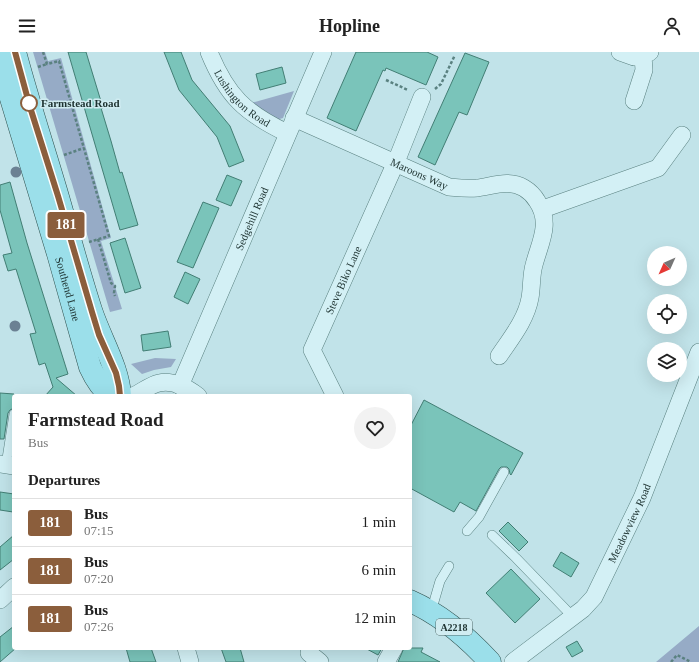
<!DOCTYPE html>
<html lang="en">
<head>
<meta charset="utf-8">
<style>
  :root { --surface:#fff; --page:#f2f2f2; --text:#222; --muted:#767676; --line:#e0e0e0 }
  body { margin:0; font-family:"Times New Roman",serif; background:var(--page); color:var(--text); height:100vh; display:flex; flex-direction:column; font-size:15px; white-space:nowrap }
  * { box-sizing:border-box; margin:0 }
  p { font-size:13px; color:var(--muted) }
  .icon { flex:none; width:22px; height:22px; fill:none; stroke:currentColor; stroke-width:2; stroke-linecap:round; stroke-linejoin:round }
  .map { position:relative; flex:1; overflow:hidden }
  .details { position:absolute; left:12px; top:342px; width:400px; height:256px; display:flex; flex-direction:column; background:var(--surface); border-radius:4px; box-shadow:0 4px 16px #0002 }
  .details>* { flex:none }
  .badge { padding:0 8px; border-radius:3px; font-size:14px; line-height:26px }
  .needle { width:26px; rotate:225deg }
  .tools { position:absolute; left:647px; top:194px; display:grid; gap:8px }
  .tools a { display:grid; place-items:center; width:40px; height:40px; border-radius:50%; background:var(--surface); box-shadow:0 4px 16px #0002; font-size:20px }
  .map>.badge { position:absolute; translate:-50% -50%; box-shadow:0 0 0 2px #fff }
  h2 { padding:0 16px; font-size:15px; line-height:36px }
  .round { display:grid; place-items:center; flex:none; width:42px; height:42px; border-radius:21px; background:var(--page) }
  .head { display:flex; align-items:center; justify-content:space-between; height:68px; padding:0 16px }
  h1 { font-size:19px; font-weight:800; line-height:30px }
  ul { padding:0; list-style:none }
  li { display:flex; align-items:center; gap:12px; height:48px; padding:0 16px; border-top:1px solid var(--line) }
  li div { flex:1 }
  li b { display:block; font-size:15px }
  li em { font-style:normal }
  li .badge { min-width:44px; font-weight:700; text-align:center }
  header { display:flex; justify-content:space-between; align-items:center; height:52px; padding:0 16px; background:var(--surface); font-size:18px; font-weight:800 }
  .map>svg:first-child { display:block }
  .green { fill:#96abc6 }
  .building { fill:#7ac4ba; stroke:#427e74 }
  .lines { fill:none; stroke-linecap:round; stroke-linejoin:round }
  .service-casing { stroke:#5a8180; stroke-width:10 }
  .minor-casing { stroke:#5a8180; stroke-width:18 }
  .primary-casing { stroke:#2e4f4c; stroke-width:23 }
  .path { stroke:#5a8180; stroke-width:2.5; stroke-dasharray:3 2; stroke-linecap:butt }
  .service { stroke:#d3f0f5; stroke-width:9 }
  .minor { stroke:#d3f0f5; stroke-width:17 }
  .primary { stroke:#9bdfea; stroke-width:22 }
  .tree { fill:#6b8193 }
  .line-casing { stroke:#fff; stroke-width:9 }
  .line { stroke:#8b5e3c; stroke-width:6 }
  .stop-dot { fill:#fff; stroke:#8b5e3c; stroke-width:2 }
  .labels { text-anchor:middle; stroke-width:3; stroke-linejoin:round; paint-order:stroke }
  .shield { fill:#d0ecf1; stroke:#536a6a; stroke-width:1 }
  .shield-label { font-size:10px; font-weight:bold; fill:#1d3230 }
  .street-label { font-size:11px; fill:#1d3230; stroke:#d0ecf1 }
  .stop-label { font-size:11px; font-weight:bold; fill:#1d3230; stroke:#d0ecf1; text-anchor:start }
</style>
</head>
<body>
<header><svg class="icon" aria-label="menu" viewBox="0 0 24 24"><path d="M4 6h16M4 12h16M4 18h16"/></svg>Hopline<svg class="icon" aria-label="person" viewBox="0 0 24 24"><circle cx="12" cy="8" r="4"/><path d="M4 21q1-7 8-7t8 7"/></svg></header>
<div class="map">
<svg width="699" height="610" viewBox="0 0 699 610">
  <rect width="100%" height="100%" fill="#c1e3e9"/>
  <path class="green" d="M33,0H45L48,9L61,6L111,186L101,189L122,257L110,260Z
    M294,39L283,66L276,68L251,51Z
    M155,306L176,307L171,315L154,318L142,322L131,312Z
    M699,574V610H656Z"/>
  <path class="building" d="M68,0H86L103,56H101L111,89L120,121L122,120L138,173L120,178Z
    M164,0H181L192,28L230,74L244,109L229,115L217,85L179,38Z
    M356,0H427L438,5L426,33L386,16L385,19L383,18L356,79L327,66Z
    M465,1L489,10L467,63L459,60L435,113L418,105Z
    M282,15L286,31L260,38L256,22Z
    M227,123L242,129L231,154L216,148Z
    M10,130L27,191L68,322L56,326L77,344H45L53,335L45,311L39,313L30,282L36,281L16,217L8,219L3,203L12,201L0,158V133Z
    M203,150L219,156L193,216L177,210Z
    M125,186L141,236L125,241L110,191Z
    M185,220L200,227L188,252L174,245Z
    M168,279L171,295L143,299L141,283Z
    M0,341L14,342V356L10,358L8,361L4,387H0Z
    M424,348L523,401L511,423L510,422L509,417L507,415H501L499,417L476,459L460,450L454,460L410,436V375Z
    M0,440L14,442L13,460L0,458Z
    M508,470L528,490L519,499L499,479Z
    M14,483V507L0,518V495Z
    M561,500L579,511L571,525L553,514Z
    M511,517L540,547L515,571L486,541Z
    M14,574V596H16L0,610V585Z
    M577,589L583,599L572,605L566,595Z
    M126,596H151L156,610H130Z
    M221,596H240L244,610H226Z
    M365,596H382L378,603Z
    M404,596H423L421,600L440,610H398Z"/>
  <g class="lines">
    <defs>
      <path id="service" d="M6,413L14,362
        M467,479L479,465L504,420
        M492,483L516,506L573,565
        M431,560L440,529L449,514"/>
      <g id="minor">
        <path id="s1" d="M209,0C227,44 245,61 287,81"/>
        <path d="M620,0L634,5L643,4"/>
        <path d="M634,49L644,18L643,4L650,0"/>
        <path id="s2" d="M294,66L449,135C459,136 467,137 477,136C493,134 509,127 524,136C529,139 534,144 537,149C552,171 540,190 534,213C531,223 532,235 530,246C526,268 511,286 499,304"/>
        <path d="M543,157L658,116L682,83"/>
        <path id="s3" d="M180,334L323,0"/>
        <path d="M133,344C142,340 150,333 159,331C173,328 188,336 198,344"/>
        <path id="s4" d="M335,344L312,298L396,110L422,45"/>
        <path d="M0,412L14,414"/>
        <path d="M0,548L14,535"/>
        <path d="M186,596L190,610"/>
        <path d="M309,601L320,610"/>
        <path d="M386,610L394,596"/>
        <path id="s5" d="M513,610L583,557L594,545L642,446L699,300"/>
      </g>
      <g id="primary">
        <path d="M15,0C28,49 44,97 58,145C69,183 79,221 91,258C100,286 119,316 120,344"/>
        <path id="s6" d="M0,10L58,202L90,315C95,326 101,336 111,344"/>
        <path d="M410,549C442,563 467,585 490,610"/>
      </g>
    </defs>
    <use href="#service" class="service-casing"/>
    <use href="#minor" class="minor-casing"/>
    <use href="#primary" class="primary-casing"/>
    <path class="path" d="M43,0L47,12L59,9L109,184L89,190
      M38,15L47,12
      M386,28L408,38
      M435,37L441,32L455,3
      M64,103L84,96
      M98,187L111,231L115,234L114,241L115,244
      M671,610L677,603L691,610"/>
    <use href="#service" class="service"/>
    <use href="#minor" class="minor"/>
    <use href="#primary" class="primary"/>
  </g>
  <g class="tree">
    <circle cx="16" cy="120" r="5.5"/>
    <circle cx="15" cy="274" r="5.5"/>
  </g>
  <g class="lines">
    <defs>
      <path id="line" d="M15,0L30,55L58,144L92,260L99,283L116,321L119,334L120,344"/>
    </defs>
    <use href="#line" class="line-casing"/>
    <use href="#line" class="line"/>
  </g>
  <circle class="stop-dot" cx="29" cy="51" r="8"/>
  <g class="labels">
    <rect class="shield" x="436" y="567" width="36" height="16" rx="3"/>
    <g class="shield-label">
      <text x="454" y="579">A2218</text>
    </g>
    <g class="street-label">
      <text dy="4" stroke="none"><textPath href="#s1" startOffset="58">Lushington Road</textPath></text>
      <text dy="4" stroke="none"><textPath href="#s2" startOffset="137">Maroons Way</textPath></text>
      <text dy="4" stroke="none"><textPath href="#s3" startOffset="182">Sedgehill Road</textPath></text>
      <text dy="4" stroke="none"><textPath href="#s4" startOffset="128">Steve Biko Lane</textPath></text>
      <text dy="4" stroke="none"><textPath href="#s6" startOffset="237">Southend Lane</textPath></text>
      <text dy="4" stroke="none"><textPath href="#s5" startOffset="186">Meadowview Road</textPath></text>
    </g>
    <g class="stop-label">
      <text x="41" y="55">Farmstead Road</text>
    </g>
  </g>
</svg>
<div class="tools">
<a><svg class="needle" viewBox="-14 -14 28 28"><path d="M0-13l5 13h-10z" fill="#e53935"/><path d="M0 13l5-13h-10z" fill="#767676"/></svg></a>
<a><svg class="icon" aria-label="locate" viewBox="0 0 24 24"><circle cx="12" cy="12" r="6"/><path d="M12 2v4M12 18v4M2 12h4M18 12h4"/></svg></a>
<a><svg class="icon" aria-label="layers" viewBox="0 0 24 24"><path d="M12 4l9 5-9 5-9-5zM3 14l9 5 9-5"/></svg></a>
</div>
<b class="badge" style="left:66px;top:173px;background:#8b5e3c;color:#fff">181</b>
<section class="details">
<div class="head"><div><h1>Farmstead Road</h1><p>Bus</p></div><a class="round"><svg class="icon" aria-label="heart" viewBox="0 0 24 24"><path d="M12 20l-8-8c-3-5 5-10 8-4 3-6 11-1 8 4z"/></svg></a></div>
<h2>Departures</h2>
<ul>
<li><span class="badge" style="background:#8b5e3c;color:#fff">181</span><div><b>Bus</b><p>07:15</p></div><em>1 min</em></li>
<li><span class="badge" style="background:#8b5e3c;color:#fff">181</span><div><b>Bus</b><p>07:20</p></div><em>6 min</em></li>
<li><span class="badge" style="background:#8b5e3c;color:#fff">181</span><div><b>Bus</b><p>07:26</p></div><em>12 min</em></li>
</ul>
</section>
</div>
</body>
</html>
